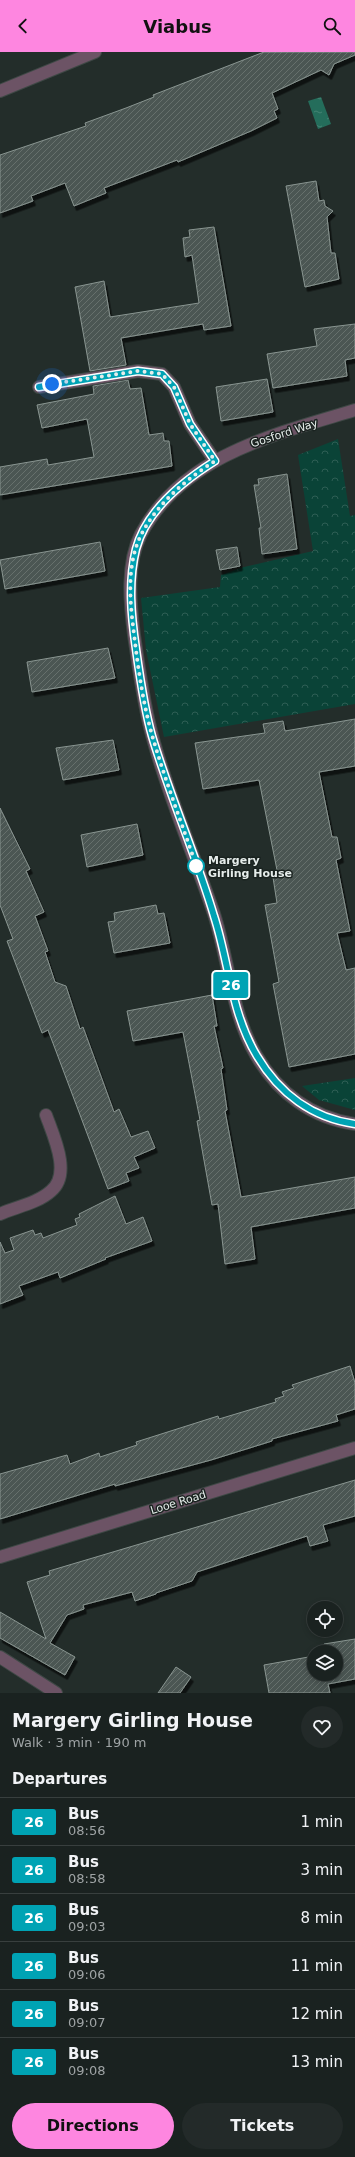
<!DOCTYPE html>
<html lang="en">
<head>
<meta charset="utf-8">
<style>
  :root { --surface:#1a2220; --page:#232a29; --text:#f1f3f6; --muted:#9fa4a5; --line:#383f3e; --accent:#fe86e0 }
  body { margin:0; font-family:"DejaVu Sans",sans-serif; background:var(--page); color:var(--text); height:100vh; display:flex; flex-direction:column; font-size:15px; white-space:nowrap }
  * { box-sizing:border-box; margin:0 }
  p { font-size:13px; color:var(--muted) }
  .icon { flex:none; width:22px; height:22px; fill:none; stroke:currentColor; stroke-width:2; stroke-linecap:round; stroke-linejoin:round }
  .map { position:relative; height:1641px; overflow:hidden }
  .side { display:flex; flex-direction:column; background:var(--surface); flex:1 }
  .side>* { flex:none }
  .badge { padding:0 8px; border-radius:3px; font-size:14px; line-height:26px }
  .fabs { position:absolute; left:307px; top:1549px; display:grid; gap:8px }
  .fabs a { display:grid; place-items:center; width:36px; height:36px; border-radius:50%; background:var(--surface); box-shadow:0 2px 6px #0003,0 0 0 1px var(--line); font-size:20px }
  .you { position:absolute; width:20px; height:20px; margin:-10px; border:3px solid #fff; border-radius:50%; background:#1a73e8; box-shadow:0 0 0 6px #1a73e833 }
  .map>.badge { position:absolute; translate:-50% -50%; box-shadow:0 0 0 2px #fff }
  h2 { padding:0 12px; font-size:15px; line-height:36px }
  .round { display:grid; place-items:center; flex:none; width:42px; height:42px; border-radius:21px; background:var(--page) }
  .summary { display:flex; align-items:center; justify-content:space-between; height:68px; padding:0 12px }
  h1 { font-size:19px; font-weight:800; line-height:30px }
  .cta { display:flex; gap:8px; margin-top:auto; padding:8px 12px }
  .cta a { flex:1; height:46px; border-radius:24px; background:var(--accent); color:#111; font-size:16px; font-weight:800; line-height:46px; text-align:center }
  .cta a+a { background:var(--page); color:var(--text) }
  ul { padding:0; list-style:none }
  li { display:flex; align-items:center; gap:12px; height:48px; padding:0 12px; border-top:1px solid var(--line) }
  li div { flex:1 }
  li b { display:block; font-size:15px }
  li em { font-style:normal }
  li .badge { min-width:44px; font-weight:700; text-align:center }
  header { display:flex; justify-content:space-between; align-items:center; height:52px; padding:0 12px; background:var(--accent); color:#111; font-size:18px; font-weight:800 }
  .map>svg:first-child { display:block }
  .park { fill:url(#park-crowns) }
  .water { fill:url(#water-ripples) }
  .building { fill:url(#building-hatch); stroke:#899591; filter:url(#shadow) }
  .lines { fill:none; stroke-linecap:round; stroke-linejoin:round }
  .street-casing { stroke:#3e4845; stroke-width:14 }
  .street { stroke:#6c5365; stroke-width:12 }
  .line-casing { stroke:#fff; stroke-width:9 }
  .line { stroke:#00a3b4; stroke-width:6 }
  .walk { stroke:#e6edeb; stroke-width:4; stroke-dasharray:0 7.2 }
  .stop-dot { fill:#fff; stroke:#00a3b4; stroke-width:2 }
  .labels { text-anchor:middle; stroke-width:3; stroke-linejoin:round; paint-order:stroke }
  .street-label { font-size:11px; fill:#e6edeb; stroke:#1a2320 }
  .stop-label { font-size:11px; font-weight:bold; fill:#e6edeb; stroke:#1a2320; text-anchor:start }
</style>
</head>
<body>
<header><svg class="icon" aria-label="back" viewBox="0 0 24 24"><path d="M15 5l-7 7 7 7"/></svg>Viabus<svg class="icon" aria-label="search" viewBox="0 0 24 24"><circle cx="10" cy="10" r="6"/><path d="M15 15l6 6"/></svg></header>
<div class="map">
<svg width="355" height="1641" viewBox="0 0 355 1641">
  <defs>
    <pattern id="park-crowns" width="20" height="18" patternUnits="userSpaceOnUse"><rect width="20" height="18" fill="#0a4337"/><path d="M2 6a3 3 0 1 1 6 0M12 15a3 3 0 1 1 6 0" fill="none" stroke="#2e5e54"/></pattern>
    <pattern id="water-ripples" width="26" height="14" patternUnits="userSpaceOnUse"><rect width="26" height="14" fill="#246d5b"/><path d="M2 4q2-2 4 0t4 0M15 11q2-2 4 0t4 0" fill="none" stroke="#448273"/></pattern>
    <pattern id="building-hatch" width="6" height="6" patternUnits="userSpaceOnUse"><rect width="6" height="6" fill="#4c5753"/><path d="M-1 1l2-2M0 6l6-6M5 7l2-2" fill="none" stroke="#666f6c"/></pattern>
    <filter id="shadow"><feDropShadow dx="2.5" dy="4.5" stdDeviation="0" flood-color="#0009"/></filter>
  </defs>
  <rect width="100%" height="100%" fill="#232d2a"/>
  <path class="park" d="M338,387L350,464L355,463V652L164,685L146,598L141,546L220,535L221,523L244,515L313,499L298,403Z
    M355,1026V1058L319,1048L302,1034Z"/>
  <path class="water" d="M321,45L331,72L318,77L308,49Z"/>
  <path class="building" d="M264,0H355V3L334,12L329,23L321,18L272,41L278,57L274,59L277,66L251,79L178,110L177,108L104,136L106,141L74,154L65,131L31,144L33,149L0,161V103L86,74L85,71L126,56L154,45L153,43Z
    M316,129L319,149L324,148L325,154L333,159L327,165L331,201H335L339,227L305,235L286,134Z
    M214,175L231,274L204,278L203,272L121,286L126,313L90,319L75,235L104,229L110,265L199,251L192,203L185,205L183,186L190,185L189,178Z
    M355,272V306L345,308L347,324L273,336L267,302L317,294L314,277Z
    M267,327L273,360L221,369L216,335Z
    M128,328L130,337L141,336L149,383L163,381L164,389H169L172,414L0,443V415L47,407L48,413L94,405L87,367L42,376L37,353L94,342L93,334Z
    M287,422L297,497L262,502L259,476H261L254,433H259L258,427Z
    M100,490L105,519L5,537L0,508Z
    M237,495L240,514L220,518L216,498Z
    M108,596L115,626L32,640L27,610Z
    M355,667V714L319,720L332,785H337L341,806L336,808L350,879L337,881L346,918L355,916V1002L289,1015L273,932L279,930L265,853L277,851L272,819L277,818L259,728L203,737L195,691L265,681L263,672L283,669L285,679Z
    M113,688L119,718L63,728L56,696Z
    M0,756L30,817L26,819L44,860L35,864L48,899L45,900L55,930L66,934L80,977L83,975L114,1060L119,1057L131,1085L148,1079L155,1096L134,1105L139,1116L126,1121L129,1129L108,1137L48,978L42,981L7,889L13,887L0,853Z
    M137,772L143,803L87,815L81,783Z
    M156,853L158,862L164,861L170,891L114,901L108,870L115,869L114,861Z
    M212,943L217,974H214L223,1016L221,1017L227,1058L225,1059L241,1145L355,1125V1156L251,1175L255,1207L225,1212L218,1152L212,1153L197,1069L200,1068L183,980L133,989L127,959Z
    M115,1144L126,1172L143,1165L152,1189L105,1206L106,1207L60,1226L58,1220L19,1234L23,1243L0,1252V1190L5,1201L14,1198L10,1186L33,1178L35,1183L41,1181L43,1186L77,1173L75,1167L80,1165L79,1162Z
    M350,1314L355,1331V1357L336,1363L338,1369L272,1387V1389L211,1408L115,1434V1432L0,1467V1422L67,1403L70,1412L99,1401L100,1405L137,1393L136,1390L218,1364L219,1367L276,1350L275,1347L284,1344L282,1340L294,1336L292,1333Z
    M355,1428V1464L323,1473L328,1489L310,1494L307,1484L197,1520L192,1529L156,1541V1542L135,1549L132,1540L83,1553L84,1557L67,1563L50,1591L75,1605L65,1623L0,1586V1560L46,1587L27,1530L50,1523L49,1519Z
    M355,1587V1627L328,1632L330,1641H269L264,1613L314,1604V1622H336V1600H326L324,1592Z
    M176,1615L191,1625L180,1641H158Z"/>
  <g class="lines">
    <defs>
      <path id="street" d="M0,39L95,0
        M39,335L138,319L162,322L174,335L190,372L215,409
        M355,358C276,382 183,403 141,482C126,512 130,551 134,583C139,616 143,650 152,683C168,744 194,802 214,862C229,909 231,960 256,1003C278,1041 312,1066 355,1072
        M0,1162C16,1155 38,1151 51,1139C72,1122 53,1083 46,1063
        M0,1505L355,1396
        M0,1605L56,1641"/>
    </defs>
    <use href="#street" class="street-casing"/>
    <use href="#street" class="street"/>
  </g>
  <g class="lines">
    <defs>
      <path id="line" d="M39,335L138,319L162,322L174,335L190,372L215,409C183,429 146,459 136,497C128,530 131,563 136,597C140,626 144,656 152,684C170,745 196,803 214,864C229,910 231,961 257,1004C279,1041 312,1066 355,1072"/>
    </defs>
    <use href="#line" class="line-casing"/>
    <use href="#line" class="line"/>
    <path class="walk" d="M52,332L138,319L162,322L174,335L190,372L215,409C185,428 157,452 141,483C126,513 130,551 134,582C138,616 143,651 152,683C165,728 182,772 197,816L196,814"/>
  </g>
  <circle class="stop-dot" cx="196" cy="814" r="8"/>
  <g class="labels">
    <g class="street-label">
      <text transform="translate(284 381) rotate(-18)" y="4">Gosford Way</text>
      <text transform="translate(178 1450) rotate(-17)" y="4">Looe Road</text>
    </g>
    <g class="stop-label">
      <text x="208" y="812">Margery<tspan x="208" dy="13">Girling House</tspan></text>
    </g>
  </g>
</svg>
<div class="fabs">
<a><svg class="icon" aria-label="locate" viewBox="0 0 24 24"><circle cx="12" cy="12" r="6"/><path d="M12 2v4M12 18v4M2 12h4M18 12h4"/></svg></a>
<a><svg class="icon" aria-label="layers" viewBox="0 0 24 24"><path d="M12 4l9 5-9 5-9-5zM3 14l9 5 9-5"/></svg></a>
</div>
<div class="you" style="left:52px;top:332px"></div>
<b class="badge" style="left:231px;top:933px;background:#00a3b4;color:#fff">26</b>
</div>
<section class="side">
<div class="summary"><div><h1>Margery Girling House</h1><p>Walk · 3 min · 190 m</p></div><a class="round"><svg class="icon" aria-label="heart" viewBox="0 0 24 24"><path d="M12 20l-8-8c-3-5 5-10 8-4 3-6 11-1 8 4z"/></svg></a></div>
<h2>Departures</h2>
<ul>
<li><span class="badge" style="background:#00a3b4;color:#fff">26</span><div><b>Bus</b><p>08:56</p></div><em>1 min</em></li>
<li><span class="badge" style="background:#00a3b4;color:#fff">26</span><div><b>Bus</b><p>08:58</p></div><em>3 min</em></li>
<li><span class="badge" style="background:#00a3b4;color:#fff">26</span><div><b>Bus</b><p>09:03</p></div><em>8 min</em></li>
<li><span class="badge" style="background:#00a3b4;color:#fff">26</span><div><b>Bus</b><p>09:06</p></div><em>11 min</em></li>
<li><span class="badge" style="background:#00a3b4;color:#fff">26</span><div><b>Bus</b><p>09:07</p></div><em>12 min</em></li>
<li><span class="badge" style="background:#00a3b4;color:#fff">26</span><div><b>Bus</b><p>09:08</p></div><em>13 min</em></li>
</ul>
<div class="cta"><a>Directions</a><a>Tickets</a></div>
</section>
</body>
</html>
